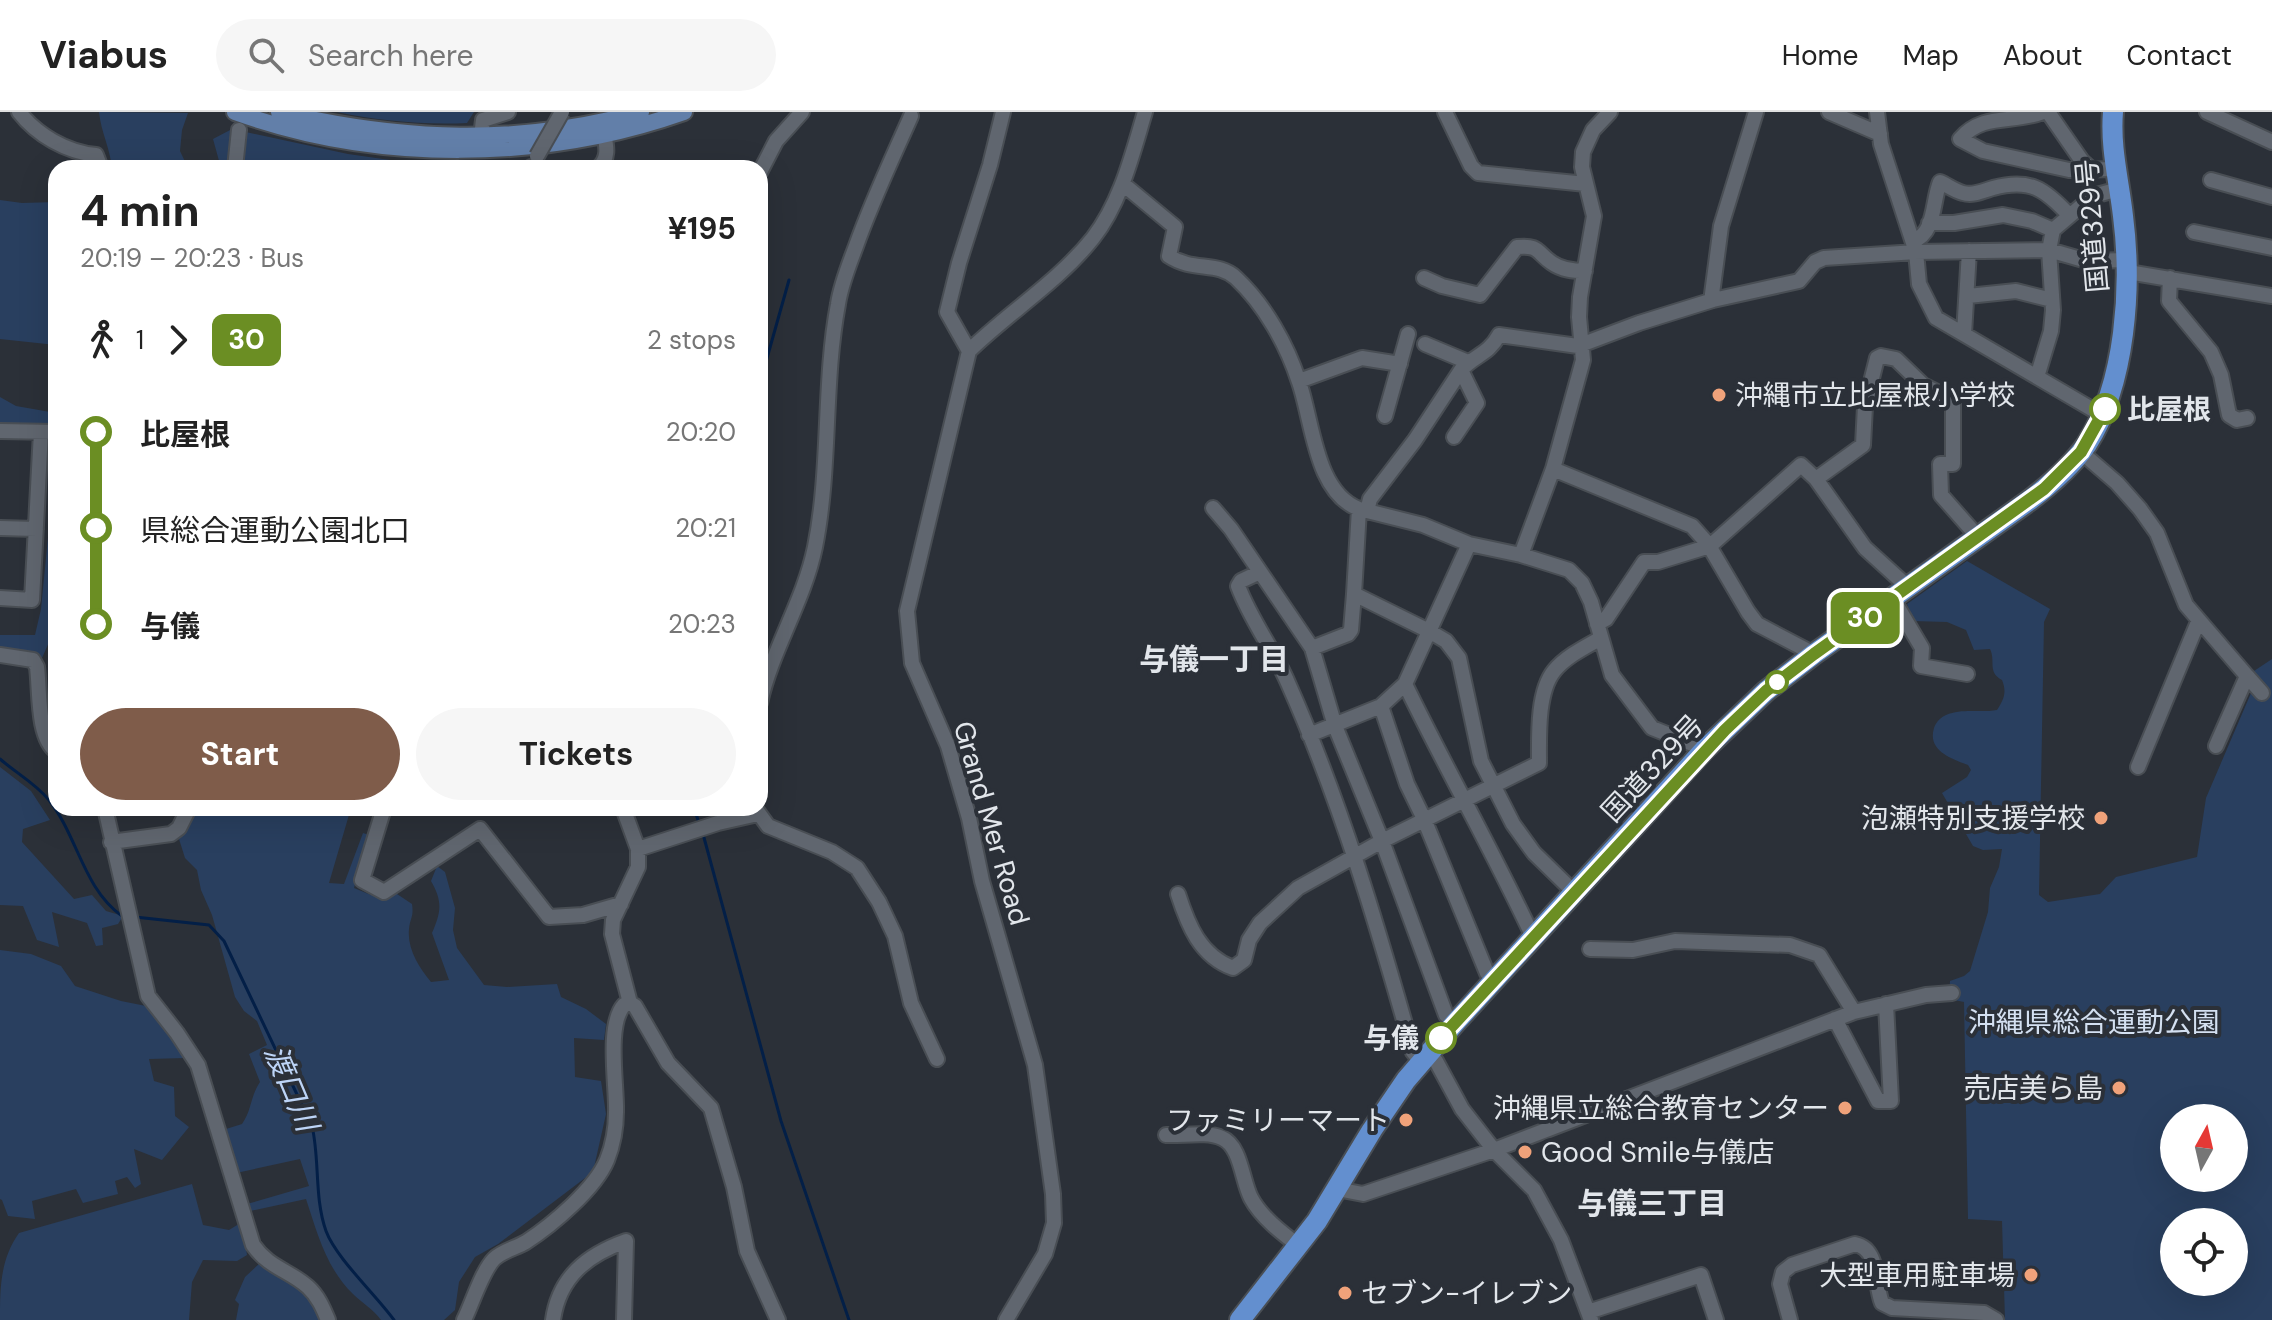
<!DOCTYPE html>
<html lang="en">
<head>
<meta charset="utf-8">
<style>
  :root { --surface:#fff; --page:#f6f6f6; --text:#222; --muted:#767676; --line:#e0e0e0; --accent:#7f5c4a }
  body { margin:0; font-family:"DM Sans","Noto Sans JP",sans-serif; background:var(--page); color:var(--text); height:100vh; display:flex; flex-direction:column; font-size:30px; white-space:nowrap }
  * { box-sizing:border-box; margin:0 }
  p { font-size:26px; color:var(--muted) }
  .icon { flex:none; width:44px; height:44px; fill:none; stroke:currentColor; stroke-width:2; stroke-linecap:round; stroke-linejoin:round }
  .map { position:relative; flex:1; overflow:hidden }
  .details { position:absolute; left:48px; top:48px; width:720px; height:656px; display:flex; flex-direction:column; background:var(--surface); border-radius:24px; box-shadow:0 8px 32px #0002 }
  .details>* { flex:none }
  .badge { padding:0 16px; border-radius:12px; font-size:28px; line-height:52px }
  .needle { width:52px; rotate:8deg }
  .buttons { position:absolute; left:2160px; top:992px; display:grid; gap:16px }
  .buttons a { display:grid; place-items:center; width:88px; height:88px; border-radius:50%; background:var(--surface); box-shadow:0 8px 32px #0002; font-size:40px }
  .map>.badge { position:absolute; translate:-50% -50%; box-shadow:0 0 0 4px #fff }
  .legs { display:flex; align-items:center; gap:12px; height:88px; padding:0 32px; font-size:26px }
  .legs p { margin-inline-start:auto }
  .head { display:flex; align-items:center; justify-content:space-between; height:136px; padding:0 32px }
  h1 { font-size:44px; font-weight:700; line-height:60px }
  .cta { display:flex; gap:16px; margin-top:auto; padding:16px 32px }
  .cta a { flex:1; height:92px; border-radius:48px; background:var(--accent); color:#fff; font-size:32px; font-weight:700; line-height:92px; text-align:center }
  .cta a+a { background:var(--page); color:var(--text) }
  ul { padding:0 32px; list-style:none }
  li { display:flex; align-items:center; gap:28px; height:96px; font-size:30px }
  li i { display:grid; place-items:center; width:12px; height:100%; margin:0 10px; background:currentColor }
  li i::after { content:''; width:20px; height:20px; margin:-10px; border:6px solid; border-radius:50%; background:var(--surface) }
  li p { margin-inline-start:auto }
  li:first-child i { background:linear-gradient(#0000 50%,currentColor 0) }
  li:last-child i { background:linear-gradient(currentColor 50%,#0000 0) }
  header { display:flex; align-items:center; gap:48px; box-sizing:border-box; height:112px; padding:0 40px; background:var(--surface); border-bottom:2px solid var(--line) }
  header strong { font-size:38px }
  nav { display:flex; gap:44px; margin-inline-start:auto; font-size:28px }
  .search { width:560px; height:72px; background:var(--page); display:flex; align-items:center; gap:20px; box-sizing:border-box; padding:0 28px; border-radius:44px; color:var(--muted); font-size:30px }
  .map>svg:first-child { display:block }
  .green { fill:#293f5f; fill-rule:evenodd }
  .lines { fill:none; stroke-linecap:round; stroke-linejoin:round }
  .stream { stroke:#031f47; stroke-width:3 }
  .minor-casing { stroke:#494e54; stroke-width:18 }
  .major-casing { stroke:#494e54; stroke-width:20 }
  .highway-casing { stroke:#494e54; stroke-width:24 }
  .minor { stroke:#60666f; stroke-width:14 }
  .major { stroke:#627fa9; stroke-width:16 }
  .highway { stroke:#638fcf; stroke-width:20 }
  .minor-bridge-casing { stroke:#494e54; stroke-width:18; stroke-linecap:butt }
  .minor-bridge { stroke:#60666f; stroke-width:14 }
  .line-1-casing { stroke:#fff; stroke-width:18 }
  .line-1 { stroke:#6b8e23; stroke-width:12 }
  .poi-dot { fill:#f0a27a; stroke:#2b3038; stroke-width:3 }
  .stop-1-dot { fill:#fff; stroke:#6b8e23; stroke-width:4 }
  .labels { text-anchor:middle; stroke-width:8; stroke-linejoin:round; paint-order:stroke }
  .street-label { font-size:28px; fill:#e2e6eb; stroke:#2b3038 }
  .poi-label { font-size:28px; fill:#e2e6eb; stroke:#2b3038; text-anchor:end }
  .stop-label { font-size:28px; font-weight:bold; fill:#e2e6eb; stroke:#2b3038; text-anchor:start }
  .park-label { font-size:28px; fill:#d4e0f1; stroke:#2b3038 }
  .neighbourhood-label { font-size:30px; font-weight:bold; fill:#e2e6eb; stroke:#2b3038 }
  .water-label { font-size:30px; font-style:italic; fill:#bdd4f6; stroke:#2b3038 }
</style>
</head>
<body>
<header>
<strong>Viabus</strong>
<div class="search"><svg class="icon" aria-label="search" viewBox="0 0 24 24"><circle cx="10" cy="10" r="6"/><path d="M15 15l6 6"/></svg>Search here</div>
<nav><a>Home</a><a>Map</a><a>About</a><a>Contact</a></nav>
</header>
<div class="map">
<svg width="2272" height="1208" viewBox="0 0 2272 1208">
  <rect width="100%" height="100%" fill="#2b3038"/>
  <path class="green" d="M99,0L188,1L182,18L180,39L188,56H112C110,36 101,20 99,0Z
    M337,0H474L467,11C424,13 380,9 337,0Z
    M232,17L348,42L397,49L398,56H221L213,27Z
    M0,88L22,91L56,90V233L0,227Z
    M0,285L16,294L56,301V313L0,312Z
    M56,396V521H53L42,546L0,540V523H35L41,497L50,405Z
    M1967,449L2050,497L2044,510L2039,783L2048,790L2100,782L2116,765L2197,745L2206,686L2254,574V559L2272,547V1208H2005L2002,1109L1968,1107L1964,890L1949,887L1950,869L1964,864L1970,859L1988,800L1990,776L1999,755L2002,737L1983,738L1973,734L1942,681L1967,665L1971,658L1968,653C1952,647 1927,639 1934,616C1936,610 1941,605 1946,603C1962,596 1980,601 1997,598C2004,587 2007,580 2002,568C1987,560 1996,549 1990,537L1974,538L1966,518L1947,510L1913,509L1907,492ZM2174,1006H2234V1066H2174ZM2174,1110H2234V1170H2174Z
    M0,655L31,679L50,708L23,717L22,730L74,787L92,783L106,799L123,804L118,812L102,816L103,833L96,834L87,811L52,800L59,835L37,828L23,794L0,793Z
    M194,696H351L329,771L344,772L363,721L369,723L354,776L371,783L397,782L412,792C414,805 410,806 409,817C407,837 419,855 431,870L449,868L432,821C441,800 443,790 431,769L437,754L445,760L455,796L453,818L457,836L484,873L507,875L557,872L561,885L586,897L606,912L604,928L574,926L575,965L601,969L606,1002L593,1060L498,1132L475,1145L459,1170L455,1198L444,1208H381C373,1197 362,1191 353,1182C326,1156 317,1120 306,1087L250,1099L247,1092L309,1074L300,1047L236,1061L226,1017L242,1012C252,998 250,985 260,970L249,942L267,933L257,909L244,899L235,885L212,803L201,778L197,758L185,746L179,727Z
    M0,838L31,842L61,854L75,874L121,889L151,895L172,922L185,946L149,947L154,969L174,975L175,1004L189,1015L162,1048L134,1037L141,1072L135,1076L127,1065L115,1069L118,1082L83,1091L76,1077L32,1089L35,1107L8,1104L2,1088L0,1087Z
    M192,1072L203,1113L229,1118L242,1110L247,1143L237,1149L203,1148L192,1170L189,1208H0C0,1176 0,1148 19,1121Z
    M260,1151L303,1177L322,1208H236L239,1192L235,1188L245,1165Z"/>
  <g class="lines">
    <path class="stream" d="M760,271L789,168
      M0,647C16,661 35,671 49,688C78,725 83,776 122,804
      M694,696L699,711
      M703,722L781,1009L849,1208
      M135,805L209,813L224,829L312,1014C320,1048 314,1085 326,1119C336,1146 376,1183 394,1208"/>
    <defs>
      <path id="minor" d="M19,0C37,23 66,40 96,43L101,56
        M1445,0L1471,54L1478,61L1586,72
        M1829,0L1880,22
        M1877,0L1881,32L1916,140L1919,172L1936,206L2102,303
        M2043,0C2014,12 1983,0 1960,27L1983,39L2069,58L2116,57
        M2048,0L2082,49L2092,58
        M2207,0L2272,30
        M481,24L483,8L508,0
        M531,55L540,56
        M235,56L239,18
        M598,56C609,47 607,35 604,22
        M760,60L776,29L802,0
        M2211,68L2272,85
        M1123,72L1175,115L1169,144C1193,160 1218,149 1236,166C1265,193 1287,233 1299,270C1313,310 1315,380 1359,397L1423,413L1469,432L1521,443L1569,458L1582,471L1591,490L1612,563L1652,616L1705,637
        M1929,111H1954L2003,103L2032,109L2053,118
        M2194,120L2272,136
        M1913,129C1936,121 1932,89 1940,70C1947,73 1955,79 1963,81C1973,84 1983,79 1993,76C2030,66 2045,77 2069,103
        M2128,160L2272,184
        M1424,166L1442,174L1480,183L1517,135C1540,133 1536,140 1552,151C1562,158 1573,159 1585,159
        M2170,166L2169,189L2211,240L2221,263L2229,303L2237,308L2247,306
        M1968,184L2016,179L2052,188
        M1713,188L1712,182L1721,114L1756,0
        M1964,222L1969,139
        M1425,232L1468,250
        M969,239L947,200L959,151L990,53L1003,0
        M2037,265L2051,219L2053,198L2049,138L2053,118L2093,84L2119,77
        M1299,269L1362,246L1400,252
        M1385,304L1408,222
        M0,319L56,320
        M1454,325L1477,291L1461,258
        M2081,340L2117,371L2140,397L2157,421L2186,493L2247,564L2216,634
        M1553,357L1692,414L1708,432L1748,500L1757,512L1814,542
        M1816,367L1863,333L1865,294L1877,246L1881,244L1896,247L1923,273L1953,288V352H1940L1941,383L1978,425
        M1213,396L1231,417L1312,536L1335,614L1382,729L1446,903L1455,911
        M1359,397L1354,482L1429,519L1446,529L1459,546L1481,649L1513,712L1534,741L1575,781
        M1367,399L1370,387L1415,328L1461,258C1476,242 1488,243 1499,223L1578,234L1639,211L1713,188L1799,169L1815,150L1824,146L1916,140L2049,138L2087,149L2128,148
        M0,416L36,417
        M1521,443L1553,357L1583,248L1579,205L1580,185L1594,104L1582,55L1583,40L1593,18L1610,0
        M1260,460L1241,469L1238,474C1251,509 1274,538 1288,571C1341,690 1378,816 1413,940L1421,950
        M0,486L32,488L41,320
        M1893,487L1922,536L1921,554L1967,562
        M1597,512L1606,507L1644,450H1658L1710,434L1801,353L1816,367L1865,436L1909,476
        M1312,536L1348,522L1351,518L1354,482
        M0,543L33,548L37,555C40,578 37,626 56,639
        M2247,564L2262,581
        M1405,572C1446,657 1493,739 1533,825
        M760,591C772,537 804,489 815,435C831,355 823,272 838,192C841,172 849,153 856,134C872,89 892,47 911,4
        M1381,594L1407,672L1424,707L1487,861L1494,869
        M1309,623L1381,594L1405,572L1469,432
        M2138,655L2198,510
        M105,696L148,884L177,921L198,953L253,1133C269,1156 289,1158 308,1175C318,1184 323,1196 328,1208
        M384,696L362,768L384,780L480,717L549,805L583,803L621,792
        M623,696L638,737V755L613,808L612,822L630,891L635,894L668,951L711,996L734,1075L747,1139L778,1208
        M755,696L768,714L832,740L857,756L879,790L895,824L911,891L937,947
        M111,730L171,722L179,716L189,696
        M638,737L718,711L758,702
        M1178,782C1188,813 1200,844 1233,856L1244,848L1249,828L1260,811L1298,776L1382,729L1539,651C1539,625 1537,580 1554,559C1565,545 1585,535 1601,526
        M1590,837L1633,838L1675,829L1790,833L1819,843L1854,900
        M1835,907L1878,989H1891L1886,892
        M1428,942L1436,949L1462,997L1494,1038L1534,1078L1561,1128L1591,1208
        M1166,1023C1184,1024 1206,1019 1222,1026C1241,1034 1242,1069 1251,1086C1261,1105 1282,1121 1299,1134
        M1337,1077L1363,1082L1494,1038L1854,900L1926,883L1952,881
        M1588,1200L1701,1163L1716,1208
        M464,1208C472,1192 482,1159 494,1147C502,1139 516,1136 526,1130C552,1113 595,1077 607,1048C613,1033 616,1017 616,1000C617,974 606,913 624,893L630,891
        M553,1208C559,1165 587,1143 626,1129L624,1208
        M1006,1208L1045,1142L1054,1111L1053,1082L1035,953L982,769L969,706L948,634L912,551L907,499L969,239C1009,200 1058,170 1093,126C1121,90 1132,43 1145,0
        M1790,1208L1780,1172L1783,1160L1792,1153L1855,1132C1880,1137 1874,1172 1882,1191L1892,1196L1984,1201L1996,1208"/>
      <path id="major" d="M235,0C377,51 542,50 684,0
        M279,0C401,29 519,34 641,0"/>
      <path id="highway" d="M1240,1208L1317,1109L1372,1018L1406,968L1455,911L1705,637L1766,579L1814,542L2030,388C2051,372 2072,354 2087,332C2126,271 2132,174 2123,104C2119,69 2110,35 2113,0"/>
    </defs>
    <use href="#minor" class="minor-casing"/>
    <use href="#major" class="major-casing"/>
    <use href="#highway" class="highway-casing"/>
    <use href="#minor" class="minor"/>
    <use href="#major" class="major"/>
    <use href="#highway" class="highway"/>
    <defs>
      <path id="minor-bridge" d="M537,44L562,0"/>
    </defs>
    <use href="#minor-bridge" class="minor-bridge-casing"/>
    <use href="#minor-bridge" class="minor-bridge"/>
  </g>
  <g class="lines">
    <defs>
      <path id="line-1" d="M1441,926L1725,618L1766,579L1814,542L2044,377L2081,340L2105,297"/>
    </defs>
    <use href="#line-1" class="line-1-casing"/>
    <use href="#line-1" class="line-1"/>
  </g>
  <g class="poi-dot">
    <circle cx="1719" cy="283" r="8"/>
    <circle cx="2101" cy="706" r="8"/>
    <circle cx="2119" cy="976" r="8"/>
    <circle cx="1845" cy="996" r="8"/>
    <circle cx="1406" cy="1008" r="8"/>
    <circle cx="1525" cy="1040" r="8"/>
    <circle cx="2031" cy="1163" r="8"/>
    <circle cx="1345" cy="1181" r="8"/>
  </g>
  <g class="stop-1-dot">
    <circle cx="2105" cy="297" r="14"/>
    <circle cx="1777" cy="570" r="10"/>
    <circle cx="1441" cy="926" r="14"/>
  </g>
  <g class="labels">
    <g class="street-label">
      <text transform="translate(2092 114) rotate(-95)" y="10">国道329号</text>
      <text transform="translate(1652 656) rotate(-47)" y="10">国道329号</text>
      <text transform="translate(992 711) rotate(74)" y="10">Grand Mer Road</text>
    </g>
    <g class="poi-label">
      <text x="1735" y="293" text-anchor="start">沖縄市立比屋根小学校</text>
      <text x="2085" y="716">泡瀬特別支援学校</text>
      <text x="2103" y="986">売店美ら島</text>
      <text x="1829" y="1006">沖縄県立総合教育センター</text>
      <text x="1390" y="1018">ファミリーマート</text>
      <text x="1541" y="1050" text-anchor="start">Good Smile与儀店</text>
      <text x="2015" y="1173">大型車用駐車場</text>
      <text x="1361" y="1191" text-anchor="start">セブン-イレブン</text>
    </g>
    <g class="stop-label">
      <text x="2127" y="307">比屋根</text>
      <text x="1419" y="936" text-anchor="end">与儀</text>
    </g>
    <g class="park-label">
      <text x="2094" y="920">沖縄県総合運動公園</text>
    </g>
    <g class="neighbourhood-label">
      <text x="1214" y="558">与儀一丁目</text>
      <text x="1652" y="1102">与儀三丁目</text>
    </g>
    <g class="water-label">
      <text transform="translate(291 976) rotate(67)" y="10">渡口川</text>
    </g>
  </g>
</svg>
<div class="buttons">
<a><svg class="needle" viewBox="-14 -14 28 28"><path d="M0-13l5 13h-10z" fill="#e53935"/><path d="M0 13l5-13h-10z" fill="#767676"/></svg></a>
<a><svg class="icon" aria-label="locate" viewBox="0 0 24 24"><circle cx="12" cy="12" r="6"/><path d="M12 2v4M12 18v4M2 12h4M18 12h4"/></svg></a>
</div>
<b class="badge" style="left:1865px;top:506px;background:#6b8e23;color:#fff">30</b>
<section class="details">
<div class="head"><div><h1>4 min</h1><p>20:19 – 20:23 · Bus</p></div><b>¥195</b></div>
<div class="legs"><svg class="icon" aria-label="walk" viewBox="0 0 24 24"><circle cx="13" cy="4" r="2"/><path d="M13 8l-2 6 4 7M11 14l-3 7M7 12l3-4h3l4 4"/></svg>1<svg class="icon" aria-label="forward" viewBox="0 0 24 24"><path d="M9 5l7 7-7 7"/></svg><b class="badge" style="background:#6b8e23;color:#fff">30</b><p>2 stops</p></div>
<ul>
<li><i style="color:#6b8e23"></i><b>比屋根</b><p>20:20</p></li>
<li><i style="color:#6b8e23"></i><span>県総合運動公園北口</span><p>20:21</p></li>
<li><i style="color:#6b8e23"></i><b>与儀</b><p>20:23</p></li>
</ul>
<div class="cta"><a>Start</a><a>Tickets</a></div>
</section>
</div>
</body>
</html>
